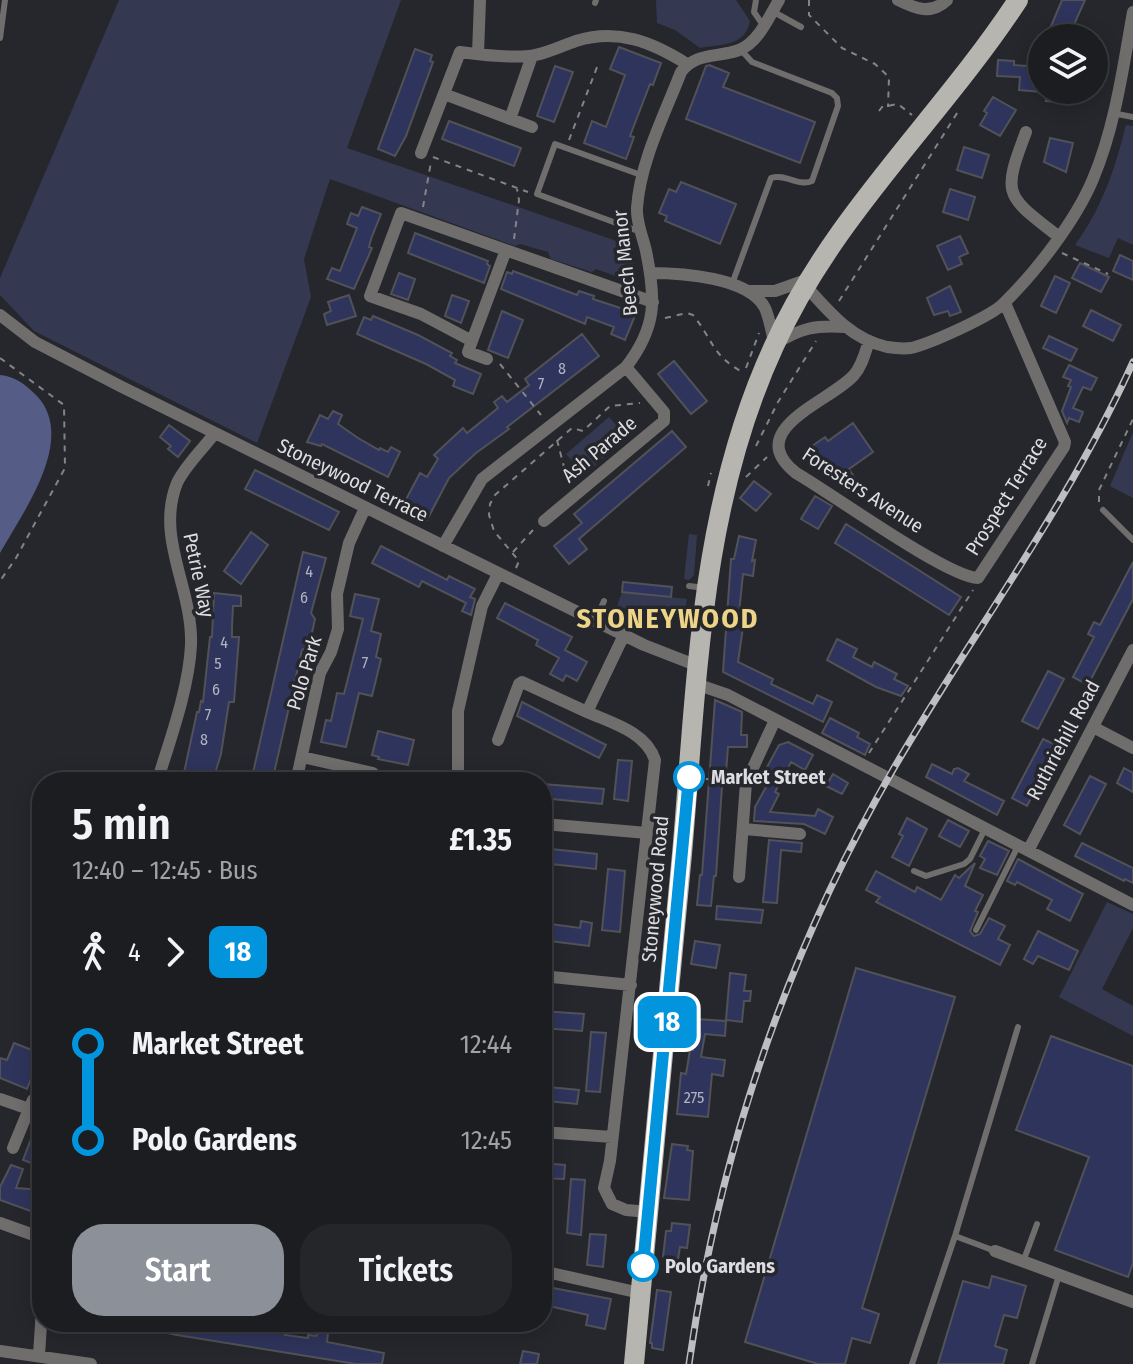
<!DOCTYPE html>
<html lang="en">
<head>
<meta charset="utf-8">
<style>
  :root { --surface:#1c1d21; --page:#25262a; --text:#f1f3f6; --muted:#a0a2a5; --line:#3a3b3f; --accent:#8c9099 }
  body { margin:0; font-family:"Fira Sans Condensed",sans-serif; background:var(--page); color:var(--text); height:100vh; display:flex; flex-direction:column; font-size:30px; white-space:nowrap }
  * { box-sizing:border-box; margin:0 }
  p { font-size:26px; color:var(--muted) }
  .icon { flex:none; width:44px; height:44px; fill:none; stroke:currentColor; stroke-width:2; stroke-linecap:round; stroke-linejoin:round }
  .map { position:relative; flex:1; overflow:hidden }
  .side { position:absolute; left:32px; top:772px; width:520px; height:560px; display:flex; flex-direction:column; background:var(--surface); border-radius:32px; box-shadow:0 4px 20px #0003,0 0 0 2px var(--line) }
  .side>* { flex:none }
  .badge { padding:0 16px; border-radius:12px; font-size:28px; line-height:52px }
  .tools { position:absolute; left:1028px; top:24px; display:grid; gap:16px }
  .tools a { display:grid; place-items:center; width:80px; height:80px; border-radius:50%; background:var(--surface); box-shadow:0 4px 20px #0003,0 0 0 2px var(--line); font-size:40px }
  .map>.badge { position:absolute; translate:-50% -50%; box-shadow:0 0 0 4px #fff }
  .legs { display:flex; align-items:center; gap:12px; height:88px; padding:0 40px; font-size:26px }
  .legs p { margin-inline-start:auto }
  .head { display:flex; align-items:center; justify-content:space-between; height:136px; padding:0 40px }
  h1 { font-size:44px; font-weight:600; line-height:60px }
  .action { display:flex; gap:16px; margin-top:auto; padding:16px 40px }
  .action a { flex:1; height:92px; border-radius:32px; background:var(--accent); color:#fff; font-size:32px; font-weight:600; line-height:92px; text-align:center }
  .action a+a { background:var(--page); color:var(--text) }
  ul { padding:0 40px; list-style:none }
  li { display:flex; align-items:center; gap:28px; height:96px; font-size:30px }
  li i { display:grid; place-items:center; width:12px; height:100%; margin:0 10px; background:currentColor }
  li i::after { content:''; width:20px; height:20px; margin:-10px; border:6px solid; border-radius:50%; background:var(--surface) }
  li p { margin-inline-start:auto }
  li:first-child i { background:linear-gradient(#0000 50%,currentColor 0) }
  li:last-child i { background:linear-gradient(currentColor 50%,#0000 0) }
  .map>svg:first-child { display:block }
  .green { fill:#343951 }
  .water { fill:#555d87 }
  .building { fill:#2f345c; stroke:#515258; stroke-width:2 }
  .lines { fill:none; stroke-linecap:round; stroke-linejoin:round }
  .path { stroke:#838388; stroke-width:2; stroke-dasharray:6 6; stroke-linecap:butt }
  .service { stroke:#6f6e6c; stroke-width:6 }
  .minor { stroke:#6f6e6c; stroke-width:12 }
  .primary { stroke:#b7b5b0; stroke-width:20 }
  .rail-casing { stroke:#bebec2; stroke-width:7 }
  .rail { stroke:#26272c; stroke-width:4; stroke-dasharray:12; stroke-linecap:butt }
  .line-1-casing { stroke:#fff; stroke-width:18 }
  .line-1 { stroke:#0295dd; stroke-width:12 }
  .stop-1-dot { fill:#fff; stroke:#0295dd; stroke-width:4 }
  .labels { text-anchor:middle; stroke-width:7; stroke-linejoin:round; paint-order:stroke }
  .number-label { font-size:16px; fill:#b2b3c0 }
  .street-label { font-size:20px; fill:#dddde1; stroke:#26272c }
  .stop-label { font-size:20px; font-weight:bold; fill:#dddde1; stroke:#26272c; text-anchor:start }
  .district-label { font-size:28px; font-weight:bold; letter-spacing:2px; fill:#eed487; stroke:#26272c }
</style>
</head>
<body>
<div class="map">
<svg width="1133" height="1364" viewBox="0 0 1133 1364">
  <rect width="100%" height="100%" fill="#26272c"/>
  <path class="green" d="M119,0H401L347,148L631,246L637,287L628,285L624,279L596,269L592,272L551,259L548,252L520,244L515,246L330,179L304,259L311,297L257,443L34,331L0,295V278Z
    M656,0H736L750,21C745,47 721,44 700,48L675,30L657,23Z
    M1126,125L1133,126V245L1118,238L1109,258L1075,245C1102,208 1115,169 1126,125Z
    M609,417L627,437L584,475L566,454Z
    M1133,432V498L1110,486Z
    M689,534L697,535L694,575L689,580L684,579Z
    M622,592L687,599C683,637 640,613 617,606Z
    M1107,902L1133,914V928L1102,989L1133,1006V1036L1059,997Z"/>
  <path class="water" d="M0,375C15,376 26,385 37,396C77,439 23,512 0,553Z"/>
  <path class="building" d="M1062,0H1085L1072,29L1076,30L1072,38H1046Z
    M619,47L661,63L653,85L650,84L630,136L634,137L626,159L584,143L592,121L606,127L625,75L610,69Z
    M415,49L432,55L430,61L433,62L406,136L395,156L378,149Z
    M998,60L1014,61V65L1042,67V92L1019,90L1020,77L997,76Z
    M709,65L729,73L723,87L815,122L800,163L686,119L706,66Z
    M555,66L573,72L554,122L537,116Z
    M1046,90H1061L1060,102L1046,101Z
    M993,97L1016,110L1000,136L980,125L987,113L984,111Z
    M449,121L521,148L514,166L442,139Z
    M1050,138L1073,143L1066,172L1044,162Z
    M964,147L989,155L982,178L957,170Z
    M681,182L736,204L720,244L665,221L667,216L659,213L669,189L676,192Z
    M950,189L975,197L968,220L943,212Z
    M362,207L381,214L371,239L369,247L372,248L354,289L327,279L332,268L340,271L357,228L347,224L351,213L358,216Z
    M415,233L488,261L487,264L490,266L484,283L408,253Z
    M960,236L968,253L959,257L962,264L948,270L937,246Z
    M1120,255L1133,261V280L1113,271Z
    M1080,263L1109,277L1101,292L1072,278Z
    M513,271L577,295L579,291L594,296L593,299L636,313L625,340L611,334L614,327L587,317L585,324L501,289L507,272L512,274Z
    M399,273L415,279L408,300L391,294Z
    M1055,276L1070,283L1056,313L1041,306Z
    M950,286L961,312L950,316L948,311L934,315L927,298Z
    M349,295L356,316L327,325L324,314L331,311L328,302Z
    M452,295L469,301L461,323L445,316Z
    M1091,310L1121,325L1113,341L1083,326Z
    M502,311L523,320L508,358L488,350Z
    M373,316L418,335L452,353L450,356L457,360L455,363L481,374L473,394L453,386L455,380L426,364L357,334L364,317L371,320Z
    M582,334L599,356L507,427L509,429L476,453L449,478L427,520L402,507L420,473L427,477L438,459L434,455L463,428L467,433L498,408L494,402L502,396L507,402L529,385L525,379Z
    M1049,336L1077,349L1071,361L1043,348Z
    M674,361L707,401L691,414L658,374Z
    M1069,365L1097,378L1091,390L1083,387L1073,408L1083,412L1079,422L1069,418L1067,423L1062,411L1071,387L1068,386L1071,380L1063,377Z
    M333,411L342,415L338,424L358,438L379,450L380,448L388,452L391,447L400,452L388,477L322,444L321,446L307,442L320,415L328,419Z
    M853,423L873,452L849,469L858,483L846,491L826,462L818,468L805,451L825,437L828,441Z
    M169,425L190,441L178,457L168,449L171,446L160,437Z
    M672,431L686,447L579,539L587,549L569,564L554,546L582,523L574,514Z
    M255,470L339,512L329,530L245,489Z
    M754,481L771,494L756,511L740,498Z
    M815,496L832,506L818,529L801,519Z
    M846,524L961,597L949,615L835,543Z
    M251,532L268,545L241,584L224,571Z
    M739,536L756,540L752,561L755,560L753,576L743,574L739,613H745L738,662L773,679L771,684L813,704L817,695L832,702L823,722L723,672L731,559H734Z
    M381,546L447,580L449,576L475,589L470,597L475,599L471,615L462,611L466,603L422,581L419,587L372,563Z
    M303,552L326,558L311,613L315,619L309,646L302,650L272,782L252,777Z
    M1133,562V599L1088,685L1073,677L1094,637L1088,634L1094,622L1100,625Z
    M623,582L672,587L671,597L622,592Z
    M214,593L241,596V606H233L232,627V637H239L234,702H229L221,754L213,780L203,778L202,782H182L197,712H199L201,701L203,702L210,637H212Z
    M355,594L379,599L371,631L381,634L376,657L381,659L372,696L359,693L346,747L321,742L326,720L331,721L337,693L344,694L363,619L350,616Z
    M505,603L572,637L565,650L587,662L577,681L566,675L563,681L550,674L559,658L536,645L538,640L497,618Z
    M837,639L857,649L853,657L872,667L874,662L897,674L894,679L908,686L901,696L876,687L827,660Z
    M1048,671L1064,679L1038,729L1022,721Z
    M715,700L742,712L741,735H747V747H728L726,772L723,771L716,876H714L711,906L697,905L700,875H702Z
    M522,702L606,745L599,758L517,716Z
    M830,718L859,733L857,737L870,744L865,755L822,733Z
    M378,731L414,740L408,765L378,759L379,757L372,755Z
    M1043,739L1058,746L1027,806L1012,798Z
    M788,742L813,755L805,770L791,762L775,792L779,794L770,812L815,816L818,809L833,817L825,834L804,824L754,821L755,807L766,787L760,784L766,769L779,745Z
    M618,760L632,761L628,801L614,799Z
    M932,764L952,774L954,769L958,768L969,774L964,781L1004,801L997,815L926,777Z
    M1124,768L1133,773V792L1117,783Z
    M833,774L848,783L842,794L826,786Z
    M1090,776L1106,784L1080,834L1064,825Z
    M543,784L604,789L602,804L542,798Z
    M907,818L927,829L909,866L892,857L903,836L899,834Z
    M948,820L969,831L960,847L939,836Z
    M769,840L802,843L801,852L781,850L777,903L763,902Z
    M988,841L1009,851L997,875L980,868L985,859L980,856Z
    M1082,843L1133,868V883L1125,879L1124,881L1075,856Z
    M542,848L597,854L596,869L542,863Z
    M1018,859L1083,894L1070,921L1047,909L1052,900L1017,882L1015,885L1007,881Z
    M975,863L965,886L983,895L975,911L978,912L970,931L974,936L980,934L989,918L1005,926L998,939L1010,945L1000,965L876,902L880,897L866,890L876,871L915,892L917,887L941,900L955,875L959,878Z
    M608,869L625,871L620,932L602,930Z
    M717,906L763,910L761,923L716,919Z
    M581,921L592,923L589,946L542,940V923L580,928Z
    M1038,931L1078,951L1069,970L1038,956L1033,964L1024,959Z
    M695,941L720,945L716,968L691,964Z
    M856,968L955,997L862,1308L879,1314L870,1343L852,1338L845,1364H818L745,1342Z
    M730,973L746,975L744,991H751L750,1001H744L742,1022L726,1020Z
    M542,1011L584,1014L582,1031L542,1028Z
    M696,1019L726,1021L725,1036L705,1034L701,1057L725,1060L723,1076L712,1074L708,1117L677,1114L681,1073L686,1074L690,1050H693Z
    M591,1032L606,1033L600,1092L586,1091Z
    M1051,1036L1133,1066V1263L1128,1277L1055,1250L1089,1157L1016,1130Z
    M14,1043L42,1054V1080L32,1076L27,1089L0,1078V1058L7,1060Z
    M548,1087L579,1090L577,1104L547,1101Z
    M41,1113H42V1167L23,1160Z
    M672,1144L688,1146L687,1150L693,1151L689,1200L664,1198Z
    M542,1163L565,1165L564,1179L542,1178Z
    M11,1165L23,1169L16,1188L42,1190V1215L0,1200V1187Z
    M571,1179L585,1180L581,1235L567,1233Z
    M672,1223L690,1225L687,1248L680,1247L678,1259L663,1257L666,1231H671Z
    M590,1234L606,1235L603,1267L587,1265Z
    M992,1276L1026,1286L1017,1318L1004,1315L995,1346L1007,1350L1003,1364H938L963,1281L989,1288Z
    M553,1288L611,1299L605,1329L586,1325L588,1315L549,1306Z
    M657,1290L671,1292L663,1350L652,1348V1343H650Z
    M138,1322H242L241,1328L264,1332V1328L274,1330L275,1324L287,1327L285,1335L308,1338V1335L316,1336L319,1332L328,1333L327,1342L384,1353L382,1364H356L177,1335L138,1327Z
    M523,1351L539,1354L537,1364H520Z"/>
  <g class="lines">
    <path class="path" d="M809,0V15L842,48L875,64L889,77L888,107
      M879,111L882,107L898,104L912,115
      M569,140L599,62
      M433,157L528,192
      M423,207L431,162
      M514,239L519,200L517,189
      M1062,253L1108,274
      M839,301L959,110
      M665,318L687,313L693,315C714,341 711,355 744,373
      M0,358L64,405L65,468L16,558L0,581
      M500,364L541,415
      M746,368L759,333
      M557,440L564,467L574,477
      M756,446L778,402L816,341
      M746,477L767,457
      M708,486L711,473
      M1099,502V490L1133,419
      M513,552L533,530
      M516,568L519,561L494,531L489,515L490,504L495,495L572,428L583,431L610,406L640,403
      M869,753L973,590
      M706,779L731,781"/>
    <path class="service" d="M756,0L754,12L763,25
      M595,3L596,0
      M772,11L801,27
      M0,38L5,0
      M1112,113L1133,117
      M638,231L537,194L555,144L641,175
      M732,284L771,178C785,173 799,187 812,181L838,106L837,98L832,93L752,62L741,50
      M1103,510L1133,540
      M689,586L705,588
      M595,621L604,601
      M914,871L926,876L964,864L970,859L986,827
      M976,930L1019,844
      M955,1236L1018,1027
      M1023,1262L1037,1224
      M912,1364L955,1236L995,1251
      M1032,1364L1059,1275"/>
    <path class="minor" d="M898,0C916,9 931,15 947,0
      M478,54L480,0
      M444,94L532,127
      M510,119L532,56
      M1026,132C1001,197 1006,195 1059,237
      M421,153L460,52C482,55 507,58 529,56C544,55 561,46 576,41C618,28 652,42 687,64
      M506,250L472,341L421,314L370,296L401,213L653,302
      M650,273C681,273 749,277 765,308C770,319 771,332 775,344C801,328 815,325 845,327
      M805,285C828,311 851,339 887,347C894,348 903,349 911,348C929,344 992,316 1004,303C1036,272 1076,220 1093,179C1115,127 1123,68 1133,12
      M750,291H775L809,279
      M0,315L35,342L120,386L644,645L698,666
      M472,341L468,352L487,359
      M869,341C865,353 862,366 854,375C832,401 741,429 796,473C831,493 947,577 978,578L1064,447L1065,442L1005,303
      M544,521L664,421V412L626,367
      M443,546L482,479L626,367C657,327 656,299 646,251C643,237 636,222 637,208C640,162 664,116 681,72C696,52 717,58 739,50C758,43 769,17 779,0
      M624,635L587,712C612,723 646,732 655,760L610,1161L604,1188L612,1204L626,1210L649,1212
      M696,684L728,695L1133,905
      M1093,727L1133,748
      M498,740L519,684L522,682L587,712
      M302,757L373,773
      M157,782C170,740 189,688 191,645C193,588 155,538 177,483C185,466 203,449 214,434
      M296,782L320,673L331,652L338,629L337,594L349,543L365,508
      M458,782V711L482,606L498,574
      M544,824L647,833
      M744,829L800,834
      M1029,849L1133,650
      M739,877L746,783L775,720
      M542,976L631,985
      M0,1099L29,1109L33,1100L42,1103
      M542,1132L612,1137
      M13,1148L29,1109
      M0,1223L42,1238
      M995,1251L1133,1302
      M542,1271L640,1293
      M0,1351L91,1364
      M39,1355L42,1309"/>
    <path class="primary" d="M634,1364C649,1194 666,1024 682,854C697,682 700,506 774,346C833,215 940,119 1018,0"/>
    <defs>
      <path id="rail" d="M689,1364C719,1153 787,952 894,768C973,632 1068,506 1133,362"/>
    </defs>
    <use href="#rail" class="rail-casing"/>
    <use href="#rail" class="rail"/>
  </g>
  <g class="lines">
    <defs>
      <path id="line-1" d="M643,1266L689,777"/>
    </defs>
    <use href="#line-1" class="line-1-casing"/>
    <use href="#line-1" class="line-1"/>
  </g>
  <g class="stop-1-dot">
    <circle cx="689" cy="777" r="14"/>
    <circle cx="643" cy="1266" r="14"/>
  </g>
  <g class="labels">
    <g class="number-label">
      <text x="562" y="374">8</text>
      <text x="541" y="389">7</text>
      <text x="309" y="577">4</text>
      <text x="304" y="603">6</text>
      <text x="224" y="648">4</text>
      <text x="365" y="668">7</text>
      <text x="218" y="669">5</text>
      <text x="216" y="695">6</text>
      <text x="208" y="720">7</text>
      <text x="204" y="745">8</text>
      <text x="694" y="1103">275</text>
    </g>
    <g class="street-label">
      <text transform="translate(625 263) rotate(-96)" y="7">Beech Manor</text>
      <text transform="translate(599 449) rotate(-40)" y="7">Ash Parade</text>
      <text transform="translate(353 480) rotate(26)" y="7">Stoneywood Terrace</text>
      <text transform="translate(863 490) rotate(33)" y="7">Foresters Avenue</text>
      <text transform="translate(1006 496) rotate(-58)" y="7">Prospect Terrace</text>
      <text transform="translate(199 575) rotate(78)" y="7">Petrie Way</text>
      <text transform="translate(304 673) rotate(-73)" y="7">Polo Park</text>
      <text transform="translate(1063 740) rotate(-62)" y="7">Ruthriehill Road</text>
      <text transform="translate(655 889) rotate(-85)" y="7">Stoneywood Road</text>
    </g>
    <g class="stop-label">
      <text x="711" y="784">Market Street</text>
      <text x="665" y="1273">Polo Gardens</text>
    </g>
    <g class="district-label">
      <text x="668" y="628">STONEYWOOD</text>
    </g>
  </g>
</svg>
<div class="tools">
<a><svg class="icon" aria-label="layers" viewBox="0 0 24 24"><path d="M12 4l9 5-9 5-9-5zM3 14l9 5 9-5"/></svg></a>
</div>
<b class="badge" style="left:667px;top:1022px;background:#0295dd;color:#fff">18</b>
<section class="side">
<div class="head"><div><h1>5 min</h1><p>12:40 – 12:45 · Bus</p></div><b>£1.35</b></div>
<div class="legs"><svg class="icon" aria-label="walk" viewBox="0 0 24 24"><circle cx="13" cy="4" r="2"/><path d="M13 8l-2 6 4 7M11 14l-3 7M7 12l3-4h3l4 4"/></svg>4<svg class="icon" aria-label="forward" viewBox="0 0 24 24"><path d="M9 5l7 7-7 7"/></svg><b class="badge" style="background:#0295dd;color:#fff">18</b></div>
<ul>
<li><i style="color:#0295dd"></i><b>Market Street</b><p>12:44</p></li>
<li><i style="color:#0295dd"></i><b>Polo Gardens</b><p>12:45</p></li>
</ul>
<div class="action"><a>Start</a><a>Tickets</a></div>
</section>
</div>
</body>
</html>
